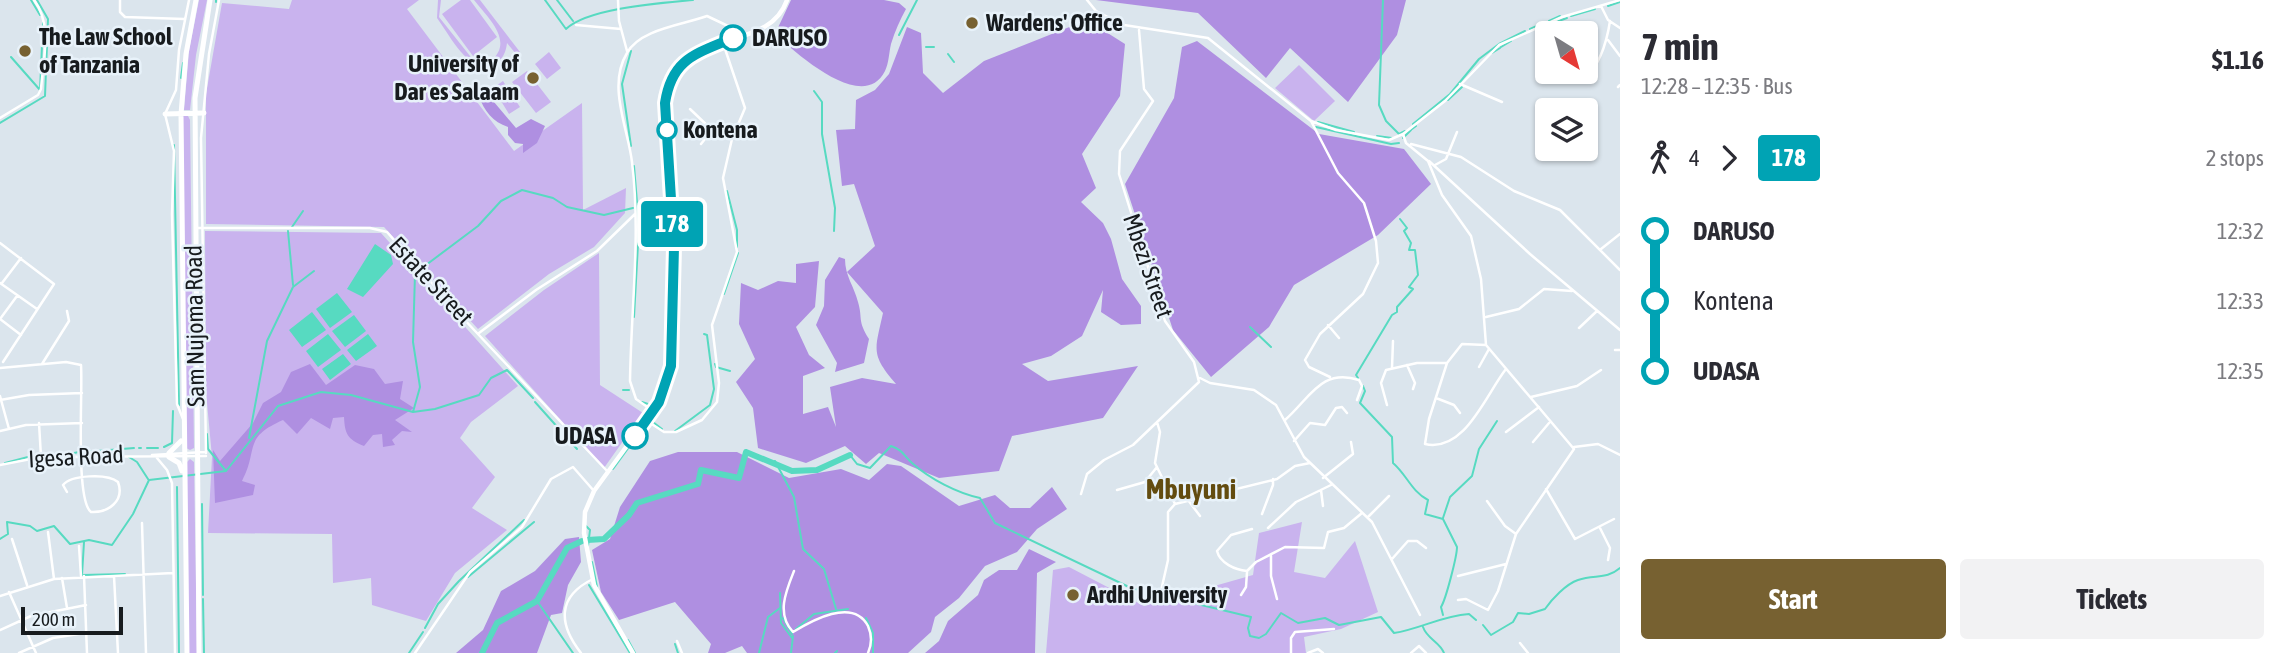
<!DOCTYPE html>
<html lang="en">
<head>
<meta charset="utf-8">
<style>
  :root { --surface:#fff; --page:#f2f2f3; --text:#2b2b33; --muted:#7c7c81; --accent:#776131 }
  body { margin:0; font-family:"Asap Condensed",sans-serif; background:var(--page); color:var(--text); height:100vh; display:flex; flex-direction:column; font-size:26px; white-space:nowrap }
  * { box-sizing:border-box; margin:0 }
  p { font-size:23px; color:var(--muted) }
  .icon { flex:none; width:38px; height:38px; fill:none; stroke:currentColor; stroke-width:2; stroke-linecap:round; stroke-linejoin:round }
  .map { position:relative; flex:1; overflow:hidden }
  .drawer { display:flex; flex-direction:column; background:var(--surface); width:665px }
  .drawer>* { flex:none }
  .badge { padding:0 14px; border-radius:5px; font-size:24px; line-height:46px }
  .needle { width:46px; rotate:143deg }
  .tools { position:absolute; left:1535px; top:21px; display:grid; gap:14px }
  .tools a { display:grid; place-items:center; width:63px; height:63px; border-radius:7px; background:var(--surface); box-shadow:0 2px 5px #0004; font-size:35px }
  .scale { position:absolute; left:21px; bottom:18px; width:102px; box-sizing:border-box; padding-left:7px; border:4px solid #171b1e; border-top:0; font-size:19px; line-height:24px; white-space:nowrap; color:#171b1e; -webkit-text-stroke:5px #e8f2fa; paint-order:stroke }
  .map>.badge { position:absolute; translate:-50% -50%; box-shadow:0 0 0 4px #fff }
  .legs { display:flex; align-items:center; gap:10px; height:77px; padding:0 21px; font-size:23px }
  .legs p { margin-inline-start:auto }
  .overview { display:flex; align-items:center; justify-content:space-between; height:119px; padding:0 21px }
  h1 { font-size:38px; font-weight:700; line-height:52px }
  .action { display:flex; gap:14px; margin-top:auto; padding:14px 21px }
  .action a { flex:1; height:80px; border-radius:7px; background:var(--accent); color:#fff; font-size:28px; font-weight:700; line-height:80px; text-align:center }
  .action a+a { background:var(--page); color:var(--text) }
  ul { padding:0 21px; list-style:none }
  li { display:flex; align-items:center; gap:24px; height:70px; font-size:26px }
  li i { display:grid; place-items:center; width:10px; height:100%; margin:0 9px; background:currentColor }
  li i::after { content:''; width:18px; height:18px; margin:-9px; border:5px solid; border-radius:50%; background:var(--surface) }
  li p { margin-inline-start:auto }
  li:first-child i { background:linear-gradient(#0000 50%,currentColor 0) }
  li:last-child i { background:linear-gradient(currentColor 50%,#0000 0) }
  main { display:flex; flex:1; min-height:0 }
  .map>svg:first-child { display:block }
  .green { fill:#c9b3ee }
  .forest { fill:#af8fe1 }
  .water { fill:#57dac1 }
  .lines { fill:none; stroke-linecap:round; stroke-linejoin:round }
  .stream { stroke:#57dac1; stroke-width:2 }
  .river { stroke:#57dac1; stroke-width:6 }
  .street { stroke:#fff; stroke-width:2.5 }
  .secondary { stroke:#fff; stroke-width:4.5 }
  .primary { stroke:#fff; stroke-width:5 }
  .line-1-casing { stroke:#fff; stroke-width:16 }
  .line-1 { stroke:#00a3b4; stroke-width:10 }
  .poi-dot { fill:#776131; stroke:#e8f2fa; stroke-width:2.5 }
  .stop-1-dot { fill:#fff; stroke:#00a3b4; stroke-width:3.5 }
  .labels { text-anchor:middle; stroke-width:5; stroke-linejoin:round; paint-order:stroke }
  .poi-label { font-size:24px; font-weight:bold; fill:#171b1e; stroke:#e8f2fa; text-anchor:start }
  .stop-label { font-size:24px; font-weight:bold; fill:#171b1e; stroke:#e8f2fa; text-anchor:start }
  .street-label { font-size:24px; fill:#171b1e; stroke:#e8f2fa }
  .quarter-label { font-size:28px; font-weight:bold; fill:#634c10; stroke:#e8f2fa }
</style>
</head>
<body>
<main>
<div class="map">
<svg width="1620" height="653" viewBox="0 0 1620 653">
  <rect width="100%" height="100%" fill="#dbe5ed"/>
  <path class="green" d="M199,0H207L196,55L190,110H184L189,51Z
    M292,0H419L407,9L514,151L582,103L583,210L626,188L625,213L594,247L549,274L478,329L384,227L206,224V94L222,3L289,9Z
    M438,0H441L439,17L474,61L492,60C514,40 487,17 474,0H480L520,52L516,54L507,43C506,52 503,60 493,65C469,75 449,34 437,18Z
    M461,0H470L497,37L473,56L442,14Z
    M549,52L561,68L547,79L535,64Z
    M1299,65L1335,101L1314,121L1275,88Z
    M527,71L551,102L536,113L512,82Z
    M503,81L520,107L509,114L493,88Z
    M183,116H188L190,120L194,448L190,450L186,448Z
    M205,231L381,233L518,386L471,422L460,438L495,477L472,508L507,530L455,573L426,621L372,605L371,578L333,583L332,534L208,533L212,457L206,392Z
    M599,253L600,385L643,413L604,468L485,336L544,290Z
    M190,459L194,462L197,653H188L186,463Z
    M1302,522L1294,572L1325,578L1355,541L1378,612L1341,629L1304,637L1306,653H1046L1053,570L1069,567L1144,606L1253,575L1259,533Z"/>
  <path class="forest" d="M791,0H884L899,3L906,9C900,20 895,31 891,44C889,52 889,63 885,71C863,115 794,51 775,34Z
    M1096,0H1406L1397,35L1348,102L1290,48L1266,78L1198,13Z
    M1087,20L1125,44L1120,96L1082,154L1096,188L1081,202L1103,223L1111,239L1122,279L1141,306V324L1121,325L1101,312L1103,290L1082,336L1051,356L1022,364L1048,381L1138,366L1103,418L1012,436L999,471L939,478L879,453L866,464L845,446L806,463L758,448L753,408L736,382L755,359L739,324L741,283L758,290L778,281L796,283V264L819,261L815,307L796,327L809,355L825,368L803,376V414L828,407L836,427L830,387L862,378L896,384C870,354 875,350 883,313L847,272L875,246L854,184L842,186L836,130L855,129L856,100L875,90L889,74L907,27L921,33L923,73L943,93L984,61Z
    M1197,41L1319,134L1404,149L1431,184L1378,235L1294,285L1269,327L1211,377L1173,330L1125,184L1174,98L1182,47Z
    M489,89L497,99L494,102L516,128L531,119L545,126L537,143L523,153V144L515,143L508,135V127C493,122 484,111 479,96Z
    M839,257L845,259C845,276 854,286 858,302C863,319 857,320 869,339L864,363L835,372L837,363L816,325L824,306L825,280Z
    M310,364L326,385L355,365L374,369L385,384L403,381L400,399L414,408L395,420L412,432L402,431L392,440L395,445L383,447L382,434L373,435L364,446C347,439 345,434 344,417L333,418L330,429L311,418L297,434L283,420C242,438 259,449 242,481L255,485L253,495L215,503L213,450L220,461L253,423L263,403L281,392L291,372Z
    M678,452H737L789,478L841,469L869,480L887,464L901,466L959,506L995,495L1010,508H1030L1052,487L1067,509L1037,529L1017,552L985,566L959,598L935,617L931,632L908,653H747L742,646L725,653H708L711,644L675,602L619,620L601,592L592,550L610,539L620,507L650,461Z
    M579,537L581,562L568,585L562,613L551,615L537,653H456L483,630L501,591L535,571L565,539Z
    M1029,549L1056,562L1037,573L1035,653H925L939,641L948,621L978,595L984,580L999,570H1017Z"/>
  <path class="water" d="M375,244L391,255L393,264L363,297L347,289Z
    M337,293L352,312L330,328L316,309Z
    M312,312L326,330L302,347L289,330Z
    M354,315L366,331L345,347L332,331Z
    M328,334L341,350L318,367L306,351Z
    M368,334L377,346L356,361L347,350Z
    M343,354L351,364L330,380L322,369Z"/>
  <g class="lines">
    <path class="stream" d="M31,0L40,15
      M545,0L566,29C588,8 661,3 693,0
      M557,0L573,21
      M1383,0L1379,105L1386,121L1399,134L1405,131
      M216,2V0
      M1608,6L1620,2
      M1571,16L1595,9
      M1549,21L1560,16
      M1553,23L1567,18
      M1542,27L1551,24
      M1530,29L1546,22
      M899,35L917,0
      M926,47H934
      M1501,47L1511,41
      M1492,53L1500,48
      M948,54L954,62
      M11,57L40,90L43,23
      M181,78L183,63
      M814,91L822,102V134L835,208L834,231
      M1448,100L1462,87
      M1318,122L1354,132
      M0,123L45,96L48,19L37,0
      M1413,124L1450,94L1479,59L1499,44L1525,31
      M1316,127L1391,144L1399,143
      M1412,129L1416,126
      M669,133L675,226
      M1377,136L1392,138
      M1403,138L1411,130
      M174,145L179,405
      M631,146L622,84L631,51
      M634,166L639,226L634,317
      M727,191L737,230V247
      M639,208L656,201
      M292,227L303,211
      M288,231L293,285
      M724,294L738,253
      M1250,327L1271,347
      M715,364L716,367L730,371
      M1358,378L1356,375L1392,315L1397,312V307L1413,289L1409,287L1418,275L1415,250H1409L1411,243L1404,231L1407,228L1400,219
      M1363,386L1365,391L1360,403L1392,437L1393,463C1407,475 1411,491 1428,500L1425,514L1443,519L1457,547C1457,556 1446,599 1441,607L1443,615
      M623,390H629
      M665,393L672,375
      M535,402L577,449
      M642,402L651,405
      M413,412L420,387L413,342L415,274L418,271L478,226L501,201L522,190L553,198L567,207L604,215L633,208
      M649,419L662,429
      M675,431L710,405L714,389L707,335L704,334
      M207,434L208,449L226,471
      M249,438L267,341L293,287L314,271
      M164,447L172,443L173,411
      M139,448H141
      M147,448H158
      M85,452L134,448
      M55,455L61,454
      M64,455L79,452
      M850,455L857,464L870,468L891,446C903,450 903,455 912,463C930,479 957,493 980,498L995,523L1131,588L1251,617L1248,628L1250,636L1259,638L1266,634L1281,613L1298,623L1325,618L1339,625L1381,617L1394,633C1420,629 1441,616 1469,614L1476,620
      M129,457L137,462L148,479
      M775,461L794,497L803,549L824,569L836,609
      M5,463L28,457
      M613,469L645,425
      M177,487L179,653
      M202,504L203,595
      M1443,518L1450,497L1472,476L1479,449L1497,421
      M586,526L590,530L588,546
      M0,539L8,534L7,522L30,526L37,531L54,526L70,544L89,540L112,545L133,514L149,480L226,471L278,406L321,392L351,395L413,412L435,409L479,395L491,378L507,370L533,398
      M84,542L82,575L125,574
      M592,562L597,587
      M468,577L534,522
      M589,585L630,653
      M780,593L781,623L792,638
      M203,599L204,653
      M537,601L573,653
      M783,618L792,634
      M866,618L873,633V653
      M1483,625L1491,635L1513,622L1518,613L1529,614L1545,609C1552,599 1566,584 1578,580C1595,574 1606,580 1620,568
      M1423,627C1427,639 1440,642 1444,653
      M425,628L438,604L459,581L524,520
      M796,629L814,614L848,609
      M628,640L635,653
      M675,644L678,653
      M409,653L423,632
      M759,653L768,617L780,608
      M791,653L793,636
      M835,653L837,651"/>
    <path class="river" d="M587,540L604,539L629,515L637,503L698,484L701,470L739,478L746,452L792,471L817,470L850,455
      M482,653L497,623L537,601L567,548L582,541"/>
    <path class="street" d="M120,0V12L125,17L184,19
      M618,0L619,21L627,51
      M1087,0L1096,11L1124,25L1208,38L1311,121L1336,130L1389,140L1403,134L1445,101L1499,45L1562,17L1620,0
      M1601,6L1608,20L1620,28
      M576,25L621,29
      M1608,40L1620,56
      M1584,79C1600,65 1607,41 1610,21
      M1460,84L1502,102
      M1618,87L1620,85
      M690,109L712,130L732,139
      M0,118L38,95L41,89C43,60 53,25 34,0
      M1311,121L1338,173L1364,203L1376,241L1378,263L1363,294L1320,334L1305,360L1309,367L1330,377
      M1403,134L1406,143L1428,161L1442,195L1471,236L1481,279L1486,345L1574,449L1516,534L1498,591L1488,610L1466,599L1458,600
      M701,144L712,130
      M1411,144L1461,157L1514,191L1560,210L1620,270
      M1429,161L1530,254L1620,330
      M1435,165L1446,159L1457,132
      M196,228H370L387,232L460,315L608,472
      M0,243L54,284L3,362
      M1601,249L1620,234
      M0,283L37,309
      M2,283L21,258
      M1486,317L1519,309L1544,289L1572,291
      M0,319L17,296
      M0,319L21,335
      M1328,325L1339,338
      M1579,328L1597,311
      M479,333L536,290L597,251L635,214
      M1486,345L1462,344L1447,363L1429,419L1425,444C1465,453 1486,394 1506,369
      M1615,350H1620
      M42,364L69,321L67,311
      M1407,365L1415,383L1413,389
      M1479,367L1489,349
      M0,368L66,362L81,365C83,391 75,500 91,512C108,513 125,501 118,482C107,473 71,475 63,485L67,492
      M1392,368L1393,341
      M1200,378L1210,383L1254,390L1276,405L1304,457L1372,522L1420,615
      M0,396L9,429
      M1531,397L1577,386L1601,370
      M1436,398L1454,405L1460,413
      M0,400L29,395L82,393
      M1387,405L1381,383L1386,370L1417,363H1447
      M653,411L636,399L630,381C631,308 641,235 632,162C628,128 607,86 627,53C640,29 683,25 707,16L728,26L733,39
      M183,419L177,404L172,214L174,151L165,114L176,90L179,50L189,0
      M1285,420C1311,397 1321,368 1359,380L1362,386L1357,400
      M647,421L664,432H676L702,420L717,402L719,383L712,325L737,252L723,178L732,139L745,108L723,43
      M1157,422L1160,432L1155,463L1175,504
      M39,423L41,457
      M0,431L26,425L82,423
      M1506,432L1539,407
      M1294,441L1310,423L1325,425L1336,408L1342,407L1347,413
      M1533,442L1549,423
      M1574,447L1598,444L1620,455
      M206,453L201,138L209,54L219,0
      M152,455L205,452
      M157,458L167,470L172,483L175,653
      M0,465L41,457L206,456
      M1323,478L1353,454L1351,442
      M1546,489L1575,539L1614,519
      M1117,490L1145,482L1157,467
      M1321,490L1323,506
      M1081,494L1087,474L1104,460L1133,445L1199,382L1194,362L1165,321L1119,174L1120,151L1153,101L1144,89L1139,30
      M1188,500L1200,516
      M1487,501L1505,526L1516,534
      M1175,504L1277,479L1295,466L1310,463
      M1262,514L1273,485V479
      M1368,517L1389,496
      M142,523L146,653
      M1268,528L1296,502L1331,485
      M1600,528L1610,548L1608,560
      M1252,529L1231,535L1217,551C1220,563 1235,570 1247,571L1256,562L1285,547L1324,548L1328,532L1344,528L1362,513
      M48,532L54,579
      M12,539L27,585
      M79,546L81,576
      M1271,556V576L1277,599
      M1392,559L1408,541H1417L1426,548
      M794,571C786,591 776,614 793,632C811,621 853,597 868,626C872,635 872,644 868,653
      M84,576L87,653
      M114,576L118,653
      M1458,576L1506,564
      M62,578L67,608
      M1161,591L1168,560V512L1175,504
      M9,592L36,653
      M1241,595L1246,587L1247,572
      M0,596L54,579L173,573
      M0,630L31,616L86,605
      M677,641L682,653
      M1520,643L1528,653
      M19,653L53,638L85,633
      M415,653L470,572L522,527L551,479L573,467L594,491
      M581,653C559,625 556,597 593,579
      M1291,653V638L1295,632L1334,629
      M1308,653L1318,649L1323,653
      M1411,653L1419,646L1426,653"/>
    <path class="secondary" d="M633,653L594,585L584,533L585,512L594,491L659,402L671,372L674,247L665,103C678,22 768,56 787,0"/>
    <path class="primary" d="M165,114L204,113
      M169,453L181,441
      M169,457L179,463L182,471
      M187,653L181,114L186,54L196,0
      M199,653L195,98L210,0"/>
  </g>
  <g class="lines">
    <defs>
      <path id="line-1" d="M635,436L659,402L671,366L674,247L665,103C672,58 696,54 733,38"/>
    </defs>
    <use href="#line-1" class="line-1-casing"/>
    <use href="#line-1" class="line-1"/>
  </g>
  <g class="poi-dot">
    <circle cx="972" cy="23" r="7"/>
    <circle cx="25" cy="51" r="7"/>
    <circle cx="533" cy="78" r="7"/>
    <circle cx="1073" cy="595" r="7"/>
  </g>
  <g class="stop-1-dot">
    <circle cx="733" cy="38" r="12"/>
    <circle cx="667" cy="130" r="9"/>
    <circle cx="635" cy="436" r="12"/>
  </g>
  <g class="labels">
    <g class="poi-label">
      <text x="986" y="31">Wardens' Office</text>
      <text x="39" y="45">The Law School<tspan x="39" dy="28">of Tanzania</tspan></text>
      <text x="519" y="72" text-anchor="end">University of<tspan x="519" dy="28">Dar es Salaam</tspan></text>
      <text x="1087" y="603">Ardhi University</text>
    </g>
    <g class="stop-label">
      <text x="752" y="46">DARUSO</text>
      <text x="683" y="138">Kontena</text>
      <text x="616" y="444" text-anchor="end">UDASA</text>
    </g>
    <g class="street-label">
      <text transform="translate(1148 266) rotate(71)" y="8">Mbezi Street</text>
      <text transform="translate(431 281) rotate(47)" y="8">Estate Street</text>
      <text transform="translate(195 326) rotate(-91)" y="8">Sam Nujoma Road</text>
      <text transform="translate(76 457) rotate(-3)" y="8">Igesa Road</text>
    </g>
    <g class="quarter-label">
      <text x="1191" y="499">Mbuyuni</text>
    </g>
  </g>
</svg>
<div class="tools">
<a><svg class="needle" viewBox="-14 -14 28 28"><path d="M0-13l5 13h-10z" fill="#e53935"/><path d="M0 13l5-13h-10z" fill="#7c7c81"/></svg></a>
<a><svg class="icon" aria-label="layers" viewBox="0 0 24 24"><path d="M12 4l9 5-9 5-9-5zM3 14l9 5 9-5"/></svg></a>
</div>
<div class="scale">200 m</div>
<b class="badge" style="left:672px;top:224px;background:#00a3b4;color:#fff">178</b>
</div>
<section class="drawer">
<div class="overview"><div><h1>7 min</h1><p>12:28 – 12:35 · Bus</p></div><b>$1.16</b></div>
<div class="legs"><svg class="icon" aria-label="walk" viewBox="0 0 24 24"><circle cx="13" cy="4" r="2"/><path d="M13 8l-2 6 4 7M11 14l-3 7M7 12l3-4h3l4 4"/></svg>4<svg class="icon" aria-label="forward" viewBox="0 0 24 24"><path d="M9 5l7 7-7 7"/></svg><b class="badge" style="background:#00a3b4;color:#fff">178</b><p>2 stops</p></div>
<ul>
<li><i style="color:#00a3b4"></i><b>DARUSO</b><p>12:32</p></li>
<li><i style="color:#00a3b4"></i><span>Kontena</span><p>12:33</p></li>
<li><i style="color:#00a3b4"></i><b>UDASA</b><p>12:35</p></li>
</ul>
<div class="action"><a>Start</a><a>Tickets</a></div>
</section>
</main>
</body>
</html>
